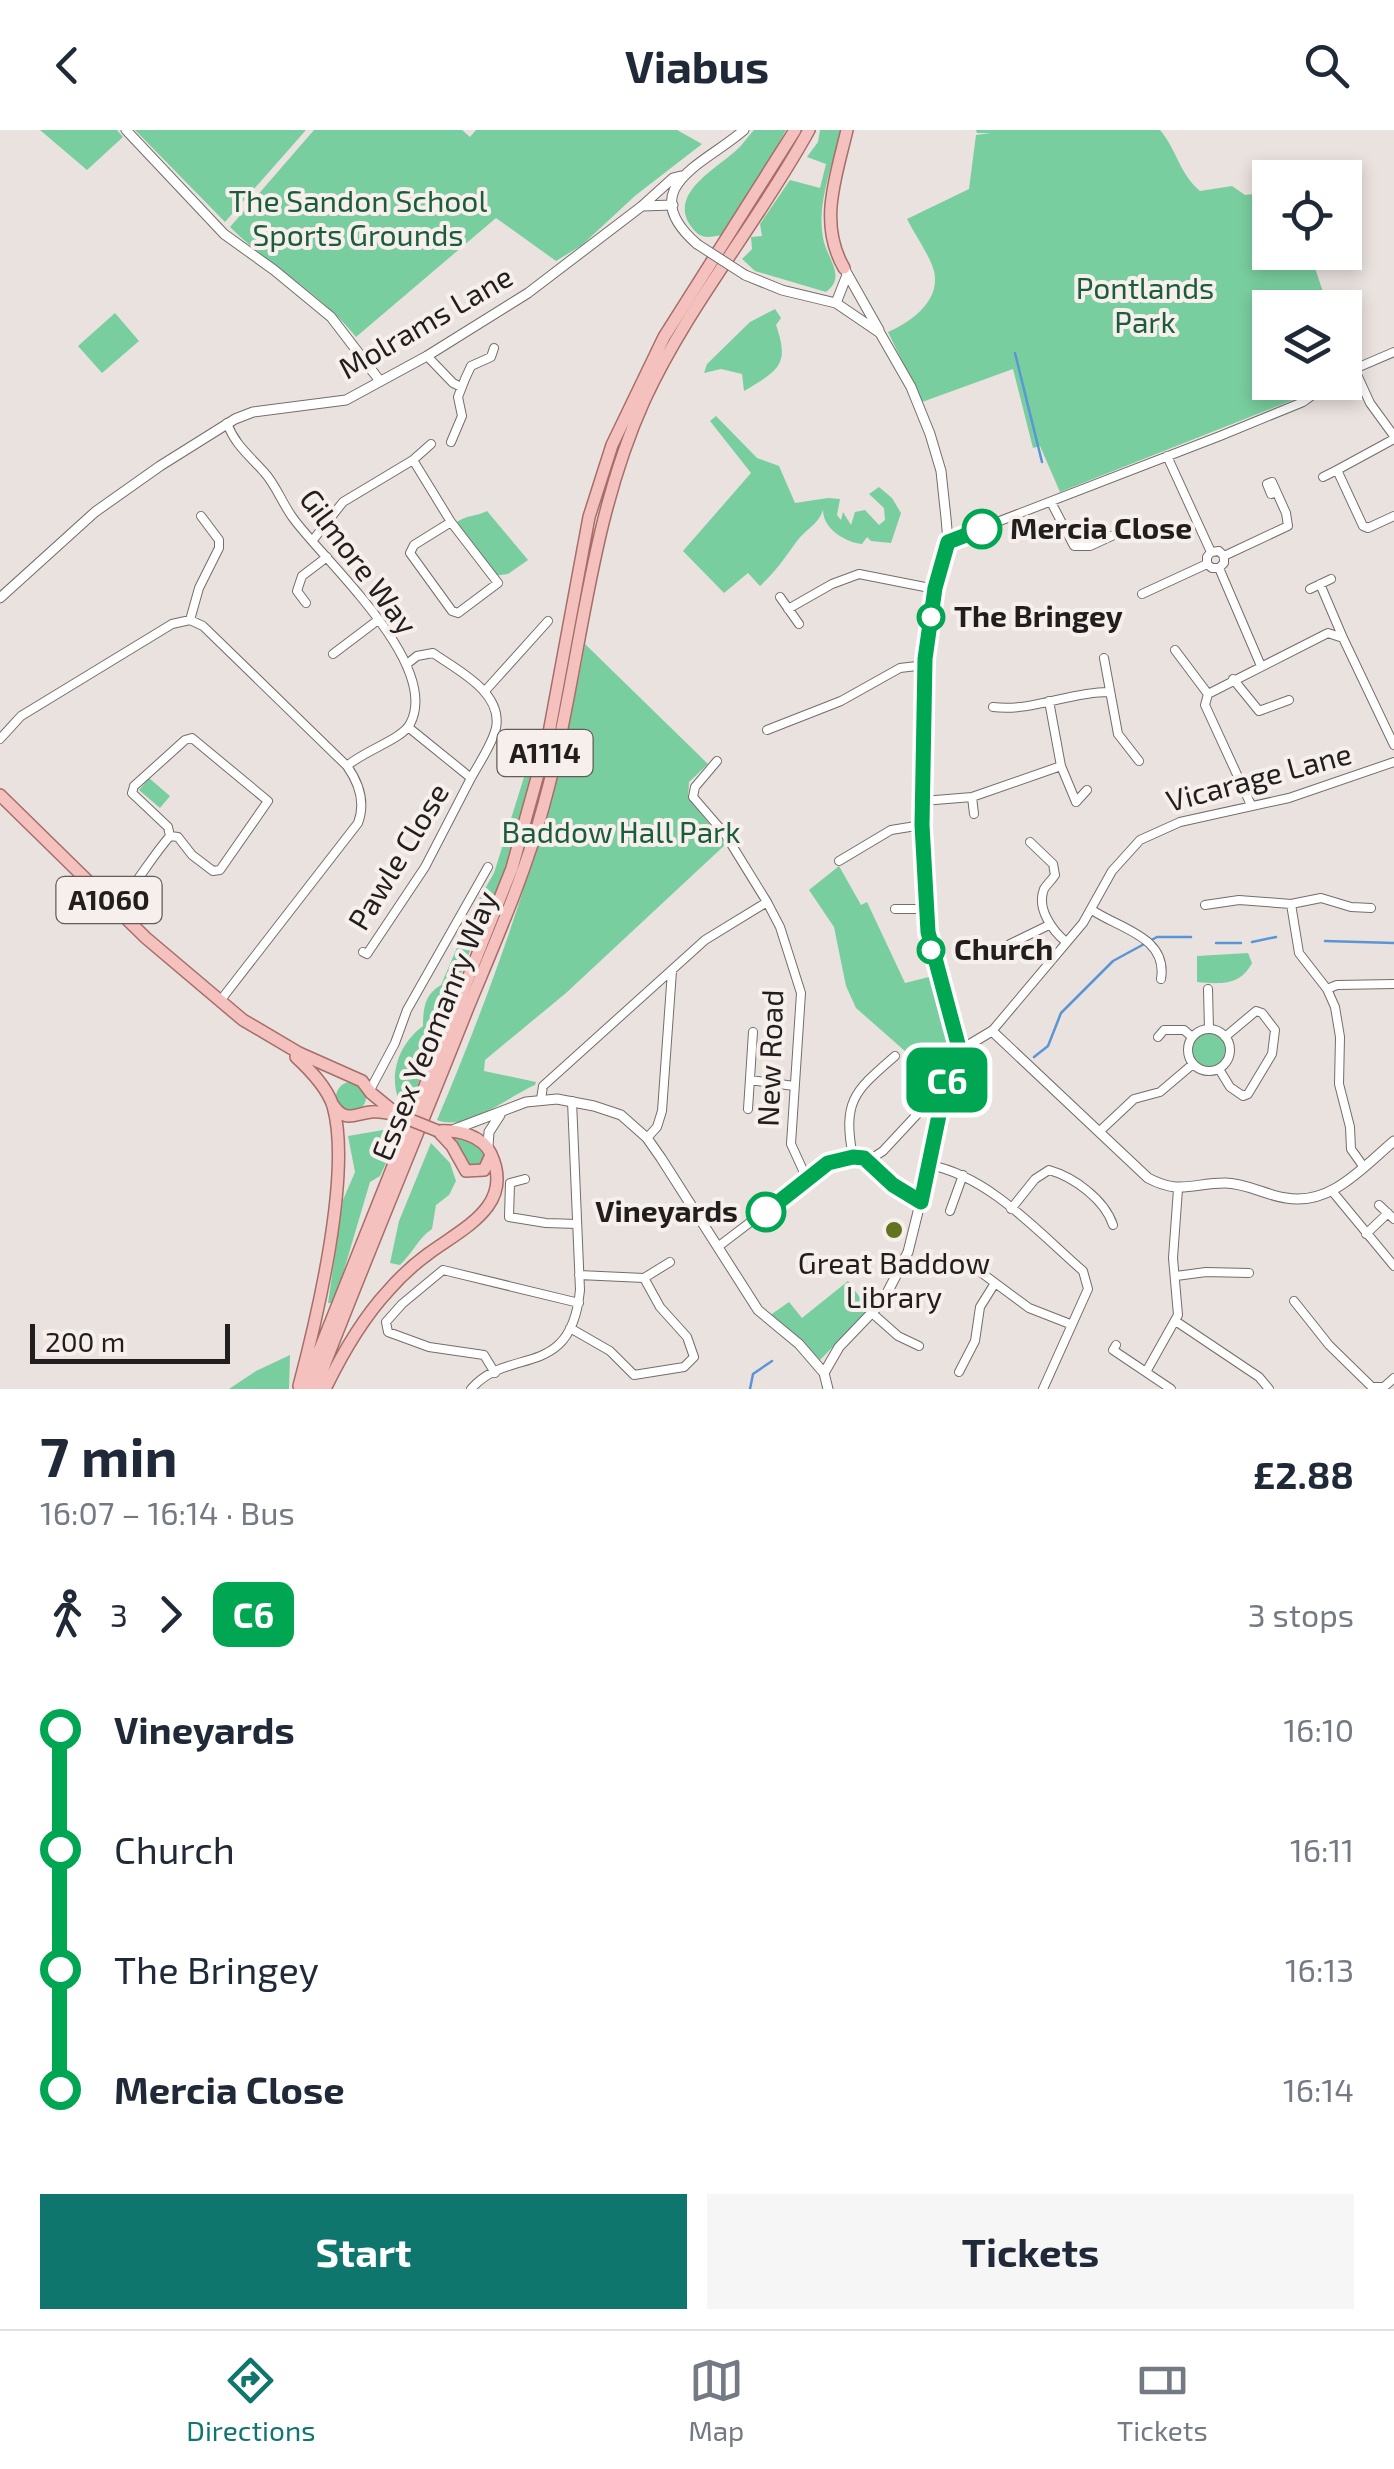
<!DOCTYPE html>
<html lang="en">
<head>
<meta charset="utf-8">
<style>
  :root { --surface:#fff; --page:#f6f6f7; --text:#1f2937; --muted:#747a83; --line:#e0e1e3; --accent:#0f766e }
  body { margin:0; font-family:"Exo 2",sans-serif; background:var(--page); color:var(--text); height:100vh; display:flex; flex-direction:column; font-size:38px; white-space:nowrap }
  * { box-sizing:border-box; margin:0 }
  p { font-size:32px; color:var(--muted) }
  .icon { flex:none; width:55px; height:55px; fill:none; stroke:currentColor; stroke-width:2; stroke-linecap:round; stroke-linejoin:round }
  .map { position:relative; height:1259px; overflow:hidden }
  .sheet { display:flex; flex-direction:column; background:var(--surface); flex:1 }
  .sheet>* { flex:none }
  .badge { padding:0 20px; border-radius:15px; font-size:35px; line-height:65px }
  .tools { position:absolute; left:1252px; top:30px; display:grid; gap:20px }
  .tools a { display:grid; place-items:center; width:110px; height:110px; border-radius:0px; background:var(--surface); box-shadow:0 5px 15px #0003; font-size:50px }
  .scale { position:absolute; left:30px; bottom:25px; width:200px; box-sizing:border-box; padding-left:10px; border:5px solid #211e1d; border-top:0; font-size:28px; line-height:35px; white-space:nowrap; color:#211e1d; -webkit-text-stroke:8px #f7efeb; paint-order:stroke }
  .map>.badge { position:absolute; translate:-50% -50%; box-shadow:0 0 0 5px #fff }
  .legs { display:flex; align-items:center; gap:15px; height:110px; padding:0 40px; font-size:32px }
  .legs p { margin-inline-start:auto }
  .summary { display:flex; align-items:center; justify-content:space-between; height:170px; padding:0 40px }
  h1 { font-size:55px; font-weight:700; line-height:75px }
  .button { display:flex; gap:20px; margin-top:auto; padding:20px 40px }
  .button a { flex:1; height:115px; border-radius:0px; background:var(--accent); color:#fff; font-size:40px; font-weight:700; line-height:115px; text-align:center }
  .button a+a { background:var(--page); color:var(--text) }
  ul { padding:0 40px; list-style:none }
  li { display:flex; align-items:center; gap:35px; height:120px; font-size:38px }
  li i { display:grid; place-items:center; width:15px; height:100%; margin:0 12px; background:currentColor }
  li i::after { content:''; width:25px; height:25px; margin:-12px; border:8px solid; border-radius:50%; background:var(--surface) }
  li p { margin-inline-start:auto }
  li:first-child i { background:linear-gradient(#0000 50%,currentColor 0) }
  li:last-child i { background:linear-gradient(currentColor 50%,#0000 0) }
  header { display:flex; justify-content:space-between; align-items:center; height:130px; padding:0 40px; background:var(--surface); font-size:45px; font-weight:700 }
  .tabs { display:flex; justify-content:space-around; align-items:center; height:140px; border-top:2px solid var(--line); background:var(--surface); font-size:28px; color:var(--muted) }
  .tabs a { display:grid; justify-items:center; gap:5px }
  .tabs .current { color:var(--accent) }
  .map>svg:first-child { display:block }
  .green { fill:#79ce9f }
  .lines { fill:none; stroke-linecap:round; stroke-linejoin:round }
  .stream { stroke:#5a96d5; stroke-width:2.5 }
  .minor-casing { stroke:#746d69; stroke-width:10 }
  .tertiary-casing { stroke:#746d69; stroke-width:11 }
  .primary-casing { stroke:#a66d69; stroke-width:14 }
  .minor { stroke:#fff; stroke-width:8 }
  .tertiary { stroke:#fff; stroke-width:9 }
  .primary { stroke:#f5c1be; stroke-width:11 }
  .tertiary-bridge-casing { stroke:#746d69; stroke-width:11; stroke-linecap:butt }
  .primary-bridge-casing { stroke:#a66d69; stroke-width:14; stroke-linecap:butt }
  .tertiary-bridge { stroke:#fff; stroke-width:9 }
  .primary-bridge { stroke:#f5c1be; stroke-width:11 }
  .line-1-casing { stroke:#fff; stroke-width:22 }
  .line-1 { stroke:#00a651; stroke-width:15 }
  .stop-1-dot { fill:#fff; stroke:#00a651; stroke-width:5 }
  .poi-dot { fill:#637421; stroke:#f7efeb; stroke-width:4 }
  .labels { text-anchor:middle; stroke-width:8; stroke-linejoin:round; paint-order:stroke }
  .shield { fill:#f7efeb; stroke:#615d5b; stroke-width:2.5 }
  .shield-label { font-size:28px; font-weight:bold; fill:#211e1d }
  .park-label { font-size:30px; fill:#1a5d3d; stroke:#f7efeb }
  .street-label { font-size:30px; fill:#211e1d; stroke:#f7efeb }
  .stop-label { font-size:30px; font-weight:bold; fill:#211e1d; stroke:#f7efeb; text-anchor:start }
  .poi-label { font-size:30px; fill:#211e1d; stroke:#f7efeb }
</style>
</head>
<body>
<header><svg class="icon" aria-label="back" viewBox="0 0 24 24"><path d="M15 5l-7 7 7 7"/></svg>Viabus<svg class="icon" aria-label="search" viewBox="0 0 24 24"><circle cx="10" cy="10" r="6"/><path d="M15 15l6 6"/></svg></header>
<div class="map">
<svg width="1394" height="1259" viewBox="0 0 1394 1259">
  <rect width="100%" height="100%" fill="#eae2de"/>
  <path class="green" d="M40,0H117L123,7L87,40Z
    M135,0H306L225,92Z
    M314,0H462L470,7L476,0H677L702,14L636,65L582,115L556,131L496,88L356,207C322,164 269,136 230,97Z
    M754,0H786L739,83L722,105C709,107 702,110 693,99C666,67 712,41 732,24C740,18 747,8 754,0Z
    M820,0H841C833,34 815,77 824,112C829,131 846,147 826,162L755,141L742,129L752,119L751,107L762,106L760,94L790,50L820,58L826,34L807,27L818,12Z
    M976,0H1160C1177,20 1179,43 1200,61L1232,56L1245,65L1270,62L1261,112L1270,114V122L1291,123L1313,132L1328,177L1270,178V252L1323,253L1303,266L1060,362L1040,316L1033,318L1013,239L922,272L888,202C911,192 941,171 934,141C929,124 915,105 907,89L969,59L976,5L990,3H977Z
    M775,179L781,188L776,195C790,235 779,240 744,261L742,244L721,239L704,243L707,234L750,192Z
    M115,183L139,211L102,243L78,216Z
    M716,286L757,328L779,336L795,373L828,368L840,369L837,385L841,390L843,382L851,395L855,382L865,380L879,395L885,390L884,378L869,364L879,357L892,368L901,383L891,413L871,411L867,407L862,414C844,412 823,398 823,380C819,394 806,399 797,411C783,430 778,439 760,456L748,443L724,463L683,421L751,343L710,291Z
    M487,381L528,430L508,444L494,446L455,393C468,384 476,387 487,381Z
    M585,514L708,634L689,652L688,668L726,714L566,863L485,930L484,941L536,952L535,955C505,968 469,1002 437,990C502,837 556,678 585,514Z
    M536,636L533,656L487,791L470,821L410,975L399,971C388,943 400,913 423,896C423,878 425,864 441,855L475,776L494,743L525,644Z
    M149,648L170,666L160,678L139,660Z
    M839,736L861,775L867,772L905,853L933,846L951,903L948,921L942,919L940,929L931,940L914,929L856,878L846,856L834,797L809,760Z
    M1248,823L1252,833C1240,856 1221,854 1197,852V826Z
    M1190 920a18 18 0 1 1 36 0a18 18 0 1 1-36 0Z
    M336 967a15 15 0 1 1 30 0a15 15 0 1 1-30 0Z
    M395,998L400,1003L380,1046L370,1052L339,1157L332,1173H328L343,1070L355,1042L348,1006Z
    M451,1005L469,1008L486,1022L484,1034L468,1038Z
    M431,1013L450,1033L456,1051L449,1065L436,1075L432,1099C419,1107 412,1124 400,1135L390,1133L399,1091Z
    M848,1151L869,1180L820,1230L801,1211L769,1186L789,1172L802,1188Z
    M290,1225L289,1259H229L256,1241Z"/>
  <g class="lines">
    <path class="stream" d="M1015,223L1042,332
      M1099,481L1112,500
      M1325,811L1394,813
      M1252,812L1276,807
      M1216,813H1241
      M1034,927L1048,916L1061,883L1113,831L1157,807H1191
      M750,1259L753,1244L772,1231"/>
    <defs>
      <path id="minor" d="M427,226L453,253L461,257
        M1354,238L1370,273L1394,306
        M1345,243L1394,222
        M227,293C235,315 249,325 264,342C276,355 282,373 293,388C325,432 442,535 410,594C401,610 365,620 347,636
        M1394,309L1337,340L1363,396L1368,398L1394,386
        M451,312L462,286L458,267L465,249L471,236L491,227L494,218
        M1167,326L1211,422L1207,427V434L1212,438H1219
        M413,330L451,392L498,453L458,483L452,481L410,423L414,415L451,392
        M1323,347L1337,340
        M1052,374L1074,416H1090L1116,404
        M313,410L343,372L413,330L431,314
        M948,411L1220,306L1303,272L1331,252
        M1211,422L1219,421L1224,426V433L1219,438L1261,536
        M1224,426L1288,396L1286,383L1272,352L1267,354L1271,364L1276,362
        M1320,454L1343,508
        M1310,459L1331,449
        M1142,464L1207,434
        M780,467L799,494
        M306,473L297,461L302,446L327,427
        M788,479L832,454L859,444L935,459
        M190,490L199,458L219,418V410L201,386
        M1175,520L1208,564
        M333,524L378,490
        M1104,528L1118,604L1139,631
        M407,534L417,526L433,523C457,540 503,562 496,598C492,615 479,633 471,648L408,597
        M1233,549L1259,581L1289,570
        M485,561L548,491
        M1049,571L1061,636L1076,672
        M993,577C1032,582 1069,562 1108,562
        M767,600L841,571L900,538L925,535
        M0,609L21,586L172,494L190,490L203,496L347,636C359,653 366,672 358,693L220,871
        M717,631L695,657L693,667L725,704L767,772L780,797L801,863L791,1014L807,1049
        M972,667L974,684
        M923,671L972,667L1061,636
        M1076,672L1087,660
        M1251,675L1205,575L1208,564L1328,503L1343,508L1394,615
        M1030,712L1053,734L1055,745C1052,750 1047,754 1044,759C1036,779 1053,801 1066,812
        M839,731L891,700L922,695
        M1291,774L1299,823L1327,859L1335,877L1340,907L1339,954L1350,997L1351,1019L1363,1036
        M1205,775L1239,770L1291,774L1321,768L1351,777L1371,778
        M116,777C136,755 150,729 170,706L178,707L192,725L213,741L220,740L268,671L192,608L185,610L134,656L132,663L168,697L170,706
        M895,779H927
        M1092,780C1120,799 1168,807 1161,849
        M363,822L367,824L425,737L471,648
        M1007,826L1010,814L1049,795
        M1208,859L1209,899
        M1327,859L1337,855L1394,854
        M1188 920a21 21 0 1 1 42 0a21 21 0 1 1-42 0Z
        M992,901L1083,793L1112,741L1140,710L1180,692L1289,668L1394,632
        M1158,907L1164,900H1184L1192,907
        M1219,939L1230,957L1243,966L1248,964L1272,924L1275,900L1262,883L1256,881L1225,907
        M750,950L794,956
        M370,960L395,913L407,880L488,737
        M541,969L543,956L705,810L767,772
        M748,979L753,902
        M1101,1000L1134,969L1160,962L1193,934
        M647,1008L657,997L662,981L672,841
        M853,1027C842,970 855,961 895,926
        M868,1031L883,1021L937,963L944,961
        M868,1031L893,1055L921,1072
        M930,1035C990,1047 1038,1102 1083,1141L1088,1159L1043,1259
        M525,1049L510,1053L509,1087L546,1093L577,1094
        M1332,1061L1394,1136
        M1379,1075L1394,1089
        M1011,1079L1035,1049L1049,1040C1074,1047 1105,1070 1113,1095
        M950,1081L963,1045
        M1366,1104L1388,1083
        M719,1116L828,1033L853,1027L868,1031
        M979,1141L1029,1178L1070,1194
        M1176,1146L1206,1142L1249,1143
        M644,1148L670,1132
        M1294,1171L1329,1215L1372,1257H1384L1394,1248
        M872,1183L898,1206L919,1216
        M1177,1192L1259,1247L1269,1259
        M570,1198L610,1221L634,1245L684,1237L694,1227L687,1207L660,1177L644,1148L579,1145
        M1116,1215L1113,1220L1171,1259
        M959,1242L975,1211L980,1177L995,1153
        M1146,1242L1178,1185L1173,1128L1178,1059
        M495,1243L484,1225L429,1217L388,1202L386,1192L402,1174L443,1140L579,1173
        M471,1259C509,1215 571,1252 580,1160L572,971"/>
      <path id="tertiary" d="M126,0L224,104L274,140L331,187L380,251
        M642,76L673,48L681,46
        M697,114C632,57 707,33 744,0
        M844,138L879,200
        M745,145L782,160L836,173L880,203L911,257L930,304L941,341L946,388L948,411L935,459L922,560V695L928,802L937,842L953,889L957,922L944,961L936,1009L908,1122L883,1171L839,1217L824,1243
        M836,173L847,145
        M0,468L95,382L160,336L235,289L253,282L346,270L427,226L528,163L642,76L673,75
        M957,922L992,901L1148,1048C1180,1065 1193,1053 1225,1053C1246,1053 1265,1065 1286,1068C1331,1076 1363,1037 1394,1011
        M455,999L526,972L557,969L594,976L621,985L647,1008L661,1028L758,1180L799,1214L824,1243L828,1259
        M488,1016L489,1002L500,985"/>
      <path id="primary" d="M844,138C818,93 836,47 847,0
        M0,665L146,808L243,890L299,923L362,951L371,963L398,985
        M296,927C310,940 327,957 333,976C352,1042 317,1188 299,1256
        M333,975C345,993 354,984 371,982C379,981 388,983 397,985
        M438,1001L452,1016L466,1041L484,1040L491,1025
        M304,1259L512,738L548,608L589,387L612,315L664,207L795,0
        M315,1259C364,1132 417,1006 467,880C495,812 525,745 544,674C581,540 586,400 644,271C688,175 758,93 809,0
        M325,1259C342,1224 362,1189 388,1161C400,1147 413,1135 428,1124C463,1098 515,1076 491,1024C482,1005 458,1000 438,1001"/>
    </defs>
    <use href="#minor" class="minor-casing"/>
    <use href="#tertiary" class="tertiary-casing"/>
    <use href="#primary" class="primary-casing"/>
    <use href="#minor" class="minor"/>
    <use href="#tertiary" class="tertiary"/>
    <use href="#primary" class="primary"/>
    <defs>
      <path id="tertiary-bridge" d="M697,114L745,145"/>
      <path id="primary-bridge" d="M398,985L438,1001"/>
    </defs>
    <use href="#tertiary-bridge" class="tertiary-bridge-casing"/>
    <use href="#primary-bridge" class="primary-bridge-casing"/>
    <use href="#tertiary-bridge" class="tertiary-bridge"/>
    <use href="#primary-bridge" class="primary-bridge"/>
  </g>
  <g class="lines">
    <defs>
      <path id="line-1" d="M766,1082L828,1033L853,1027L864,1028L893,1055L921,1072L944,961L958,914L928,802L922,695L925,529L935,458L948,412L982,399"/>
    </defs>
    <use href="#line-1" class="line-1-casing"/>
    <use href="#line-1" class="line-1"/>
  </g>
  <g class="stop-1-dot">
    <circle cx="982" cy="399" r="18"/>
    <circle cx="931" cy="487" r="12"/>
    <circle cx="931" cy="820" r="12"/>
    <circle cx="766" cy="1082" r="18"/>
  </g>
  <circle class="poi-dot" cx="894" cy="1100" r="10"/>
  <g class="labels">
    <g class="shield">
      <rect x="497.5" y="600" width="95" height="46" rx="8"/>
      <rect x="56.5" y="747" width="105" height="46" rx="8"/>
    </g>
    <g class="shield-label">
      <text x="545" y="633">A1114</text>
      <text x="109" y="780">A1060</text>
    </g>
    <g class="park-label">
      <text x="358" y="82">The Sandon School<tspan x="358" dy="34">Sports Grounds</tspan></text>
      <text x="1145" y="169">Pontlands<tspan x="1145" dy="34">Park</tspan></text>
      <text x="621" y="713">Baddow Hall Park</text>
    </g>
    <g class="street-label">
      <text transform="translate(426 193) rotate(-30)" y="10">Molrams Lane</text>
      <text transform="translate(358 432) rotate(53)" y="10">Gilmore Way</text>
      <text transform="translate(1259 648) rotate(-15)" y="10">Vicarage Lane</text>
      <text transform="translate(399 727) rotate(-59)" y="10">Pawle Close</text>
      <text transform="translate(435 896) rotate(-68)" y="10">Essex Yeomanry Way</text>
      <text transform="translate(771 928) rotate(-88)" y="10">New Road</text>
    </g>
    <g class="stop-label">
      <text x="1010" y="409">Mercia Close</text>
      <text x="954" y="497">The Bringey</text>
      <text x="954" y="830">Church</text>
      <text x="738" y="1092" text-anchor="end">Vineyards</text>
    </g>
    <g class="poi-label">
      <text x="894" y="1144">Great Baddow<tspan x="894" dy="34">Library</tspan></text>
    </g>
  </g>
</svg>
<div class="tools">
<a><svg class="icon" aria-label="locate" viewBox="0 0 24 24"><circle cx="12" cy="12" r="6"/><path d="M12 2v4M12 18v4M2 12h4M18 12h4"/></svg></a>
<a><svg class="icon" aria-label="layers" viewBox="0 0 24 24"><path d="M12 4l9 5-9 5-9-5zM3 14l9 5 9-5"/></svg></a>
</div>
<div class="scale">200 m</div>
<b class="badge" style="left:947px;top:950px;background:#00a651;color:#fff">C6</b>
</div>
<section class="sheet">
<div class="summary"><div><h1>7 min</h1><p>16:07 – 16:14 · Bus</p></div><b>£2.88</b></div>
<div class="legs"><svg class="icon" aria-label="walk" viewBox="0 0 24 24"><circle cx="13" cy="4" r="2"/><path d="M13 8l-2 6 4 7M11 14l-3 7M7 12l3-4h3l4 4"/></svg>3<svg class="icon" aria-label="forward" viewBox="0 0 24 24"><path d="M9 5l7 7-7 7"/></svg><b class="badge" style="background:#00a651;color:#fff">C6</b><p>3 stops</p></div>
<ul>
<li><i style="color:#00a651"></i><b>Vineyards</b><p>16:10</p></li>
<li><i style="color:#00a651"></i><span>Church</span><p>16:11</p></li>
<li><i style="color:#00a651"></i><span>The Bringey</span><p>16:13</p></li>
<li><i style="color:#00a651"></i><b>Mercia Close</b><p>16:14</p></li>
</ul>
<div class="button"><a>Start</a><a>Tickets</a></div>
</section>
<nav class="tabs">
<a class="current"><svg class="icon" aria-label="directions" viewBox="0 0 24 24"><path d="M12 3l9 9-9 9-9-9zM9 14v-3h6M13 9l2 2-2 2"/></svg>Directions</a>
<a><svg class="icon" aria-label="map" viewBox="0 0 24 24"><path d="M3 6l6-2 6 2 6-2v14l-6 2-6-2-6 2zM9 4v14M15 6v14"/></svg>Map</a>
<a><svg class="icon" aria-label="tickets" viewBox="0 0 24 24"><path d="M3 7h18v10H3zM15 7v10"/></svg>Tickets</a>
</nav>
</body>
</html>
